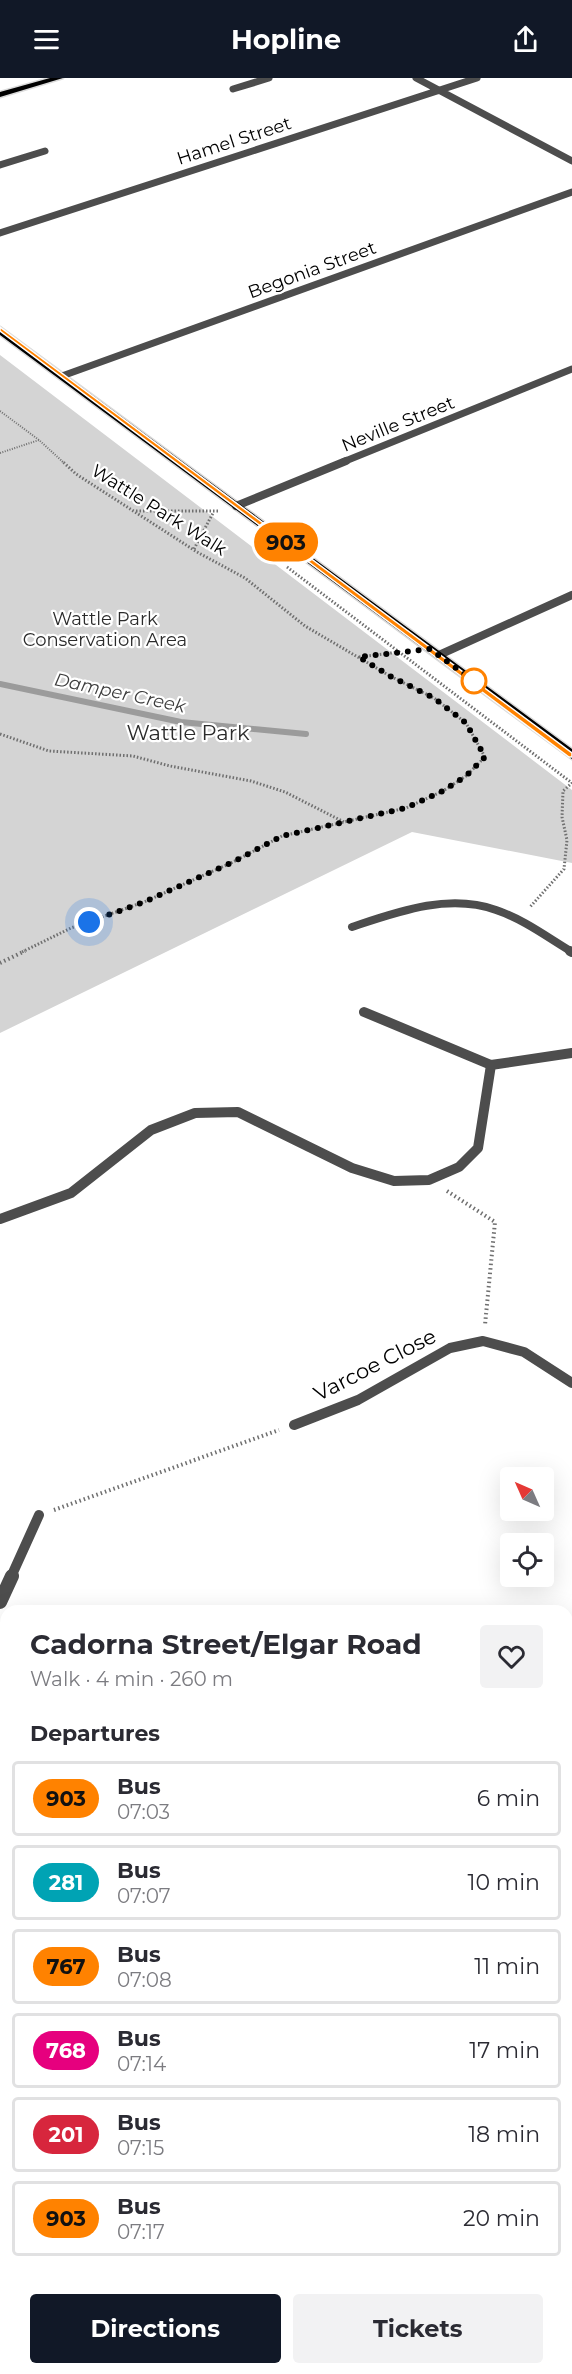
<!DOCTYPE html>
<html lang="en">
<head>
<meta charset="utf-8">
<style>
  :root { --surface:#fff; --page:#f2f2f3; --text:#2b2b33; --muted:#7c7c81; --line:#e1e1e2; --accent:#111827 }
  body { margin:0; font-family:Montserrat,sans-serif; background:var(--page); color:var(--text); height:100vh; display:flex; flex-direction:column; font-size:22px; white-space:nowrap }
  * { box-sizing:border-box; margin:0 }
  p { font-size:20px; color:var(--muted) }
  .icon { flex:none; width:33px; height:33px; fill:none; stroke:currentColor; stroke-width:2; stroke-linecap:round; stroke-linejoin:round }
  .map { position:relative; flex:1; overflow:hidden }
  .side { position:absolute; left:0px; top:1527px; width:573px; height:770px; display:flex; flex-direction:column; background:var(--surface); border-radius:18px 18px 0 0; box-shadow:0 6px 24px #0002 }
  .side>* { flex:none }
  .badge { padding:0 12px; border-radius:20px; font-size:21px; line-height:39px }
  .needle { width:39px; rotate:315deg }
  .fabs { position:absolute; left:500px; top:1389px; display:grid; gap:12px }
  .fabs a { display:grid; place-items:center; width:54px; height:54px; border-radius:6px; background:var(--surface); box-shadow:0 6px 24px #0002; font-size:30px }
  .you { position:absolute; width:30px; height:30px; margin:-15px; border:4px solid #fff; border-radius:50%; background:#1a73e8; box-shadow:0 0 0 9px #1a73e833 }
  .map>.badge { position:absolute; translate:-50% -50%; box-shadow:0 0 0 3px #fff }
  h2 { padding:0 30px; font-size:22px; line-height:54px }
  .round { display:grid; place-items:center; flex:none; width:63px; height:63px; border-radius:6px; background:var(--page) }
  .head { display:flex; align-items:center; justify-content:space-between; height:102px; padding:0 30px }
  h1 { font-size:28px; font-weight:700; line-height:45px }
  .cta { display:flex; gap:12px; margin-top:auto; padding:12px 30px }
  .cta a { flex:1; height:69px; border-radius:6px; background:var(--accent); color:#fff; font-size:24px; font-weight:700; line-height:69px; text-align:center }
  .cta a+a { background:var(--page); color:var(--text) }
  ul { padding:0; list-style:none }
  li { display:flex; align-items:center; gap:18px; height:75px; margin:0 12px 9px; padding:0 18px; border:3px solid var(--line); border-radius:6px }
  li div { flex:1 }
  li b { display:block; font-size:22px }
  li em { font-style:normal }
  li .badge { min-width:66px; font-weight:700; text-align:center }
  header { display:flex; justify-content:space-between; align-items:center; height:78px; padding:0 30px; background:var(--accent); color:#fff; font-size:27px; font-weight:700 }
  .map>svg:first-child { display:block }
  .green { fill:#d4d4d4 }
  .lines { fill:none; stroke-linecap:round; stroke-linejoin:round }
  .stream { stroke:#9b9b9b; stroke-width:6 }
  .major-casing { stroke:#dbdbdb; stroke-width:3 }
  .path-far2 { stroke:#6f6f6f; stroke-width:2; stroke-dasharray:1 1.5; stroke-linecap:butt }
  .path-far1 { stroke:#6f6f6f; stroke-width:3; stroke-dasharray:1.5 2; stroke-linecap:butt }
  .path { stroke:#6f6f6f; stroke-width:4; stroke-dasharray:1.5 3; stroke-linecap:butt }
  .minor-far3 { stroke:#4d4d4d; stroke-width:7 }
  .minor-far2 { stroke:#4d4d4d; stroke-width:8 }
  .minor-far1 { stroke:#4d4d4d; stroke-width:10 }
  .minor { stroke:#4d4d4d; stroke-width:14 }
  .major { fill:#000; fill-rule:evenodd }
  .line { fill:#ff8200; stroke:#fff; stroke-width:1.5 }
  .walk { stroke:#000; stroke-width:6; stroke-dasharray:0 10.8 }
  .stop-dot { fill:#fff; stroke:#ff8200; stroke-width:3 }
  .labels { text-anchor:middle; stroke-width:4.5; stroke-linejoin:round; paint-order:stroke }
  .far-street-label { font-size:18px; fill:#000; stroke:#fff }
  .far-park-label { font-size:18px; fill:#2b2b2b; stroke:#fff }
  .far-water-label { font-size:18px; font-style:italic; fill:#3c3c3c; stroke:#fff }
  .park-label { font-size:21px; fill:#2b2b2b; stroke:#fff }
  .street-label { font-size:21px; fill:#000; stroke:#fff }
</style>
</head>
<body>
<header><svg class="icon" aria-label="menu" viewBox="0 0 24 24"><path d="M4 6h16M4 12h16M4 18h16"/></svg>Hopline<svg class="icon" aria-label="share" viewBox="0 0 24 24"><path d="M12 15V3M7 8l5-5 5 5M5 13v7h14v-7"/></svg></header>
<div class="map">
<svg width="572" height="2296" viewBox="0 0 572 2296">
  <rect width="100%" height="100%" fill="#fff"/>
  <path class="green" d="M0,277L572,712V785L412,754L0,955Z"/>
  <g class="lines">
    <path class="stream" d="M0,606L181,644L306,656"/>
    <defs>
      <path id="major" d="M50,0H63L0,19V14Z
        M0,249L572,671V681L0,257Z"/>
    </defs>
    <use href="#major" class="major-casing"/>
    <path class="path-far2" d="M0,333L39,362L63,384
      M0,375L39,362"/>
    <path class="path-far1" d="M136,433H218
      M194,471L213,435
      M287,489L572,705L563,713L562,739L567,762L564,791L530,829
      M359,579L399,574
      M0,656L49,673L133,678L170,688L251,703L285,714L344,744
      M22,874L71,850L144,824L231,785L282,758L406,730L443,713L466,698L485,679L466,645L434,620L390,598L305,548L245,500L197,474L76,396L62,383"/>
    <path class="path" d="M0,885L25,873
      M447,1113L495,1144L485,1247
      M54,1432L279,1352"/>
    <path class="minor-far3" d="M416,0L572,83
      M233,11L269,0
      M0,87L45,73
      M0,155L477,0
      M62,298L572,114
      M343,384L572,291"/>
    <path class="minor-far2" d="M236,428L346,383
      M439,577L572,517
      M352,849C397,834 448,815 496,832C523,841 547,859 572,874"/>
    <path class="minor-far1" d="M570,873L572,874
      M364,934L491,987
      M0,1141L71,1115L151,1052L195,1035L238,1034L352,1090L394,1103L429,1102L459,1089L478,1070L491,987L572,975
      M294,1347L358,1322L450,1270L483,1263L524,1274L572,1305
      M11,1499L39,1437"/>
    <path class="minor" d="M0,1524L12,1498
      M567,1652L572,1648
      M0,2066L6,2062
      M567,2099L572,2105
      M0,2180L6,2190
      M67,2290L70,2296"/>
    <use href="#major" class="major"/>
  </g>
  <path class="line" d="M0,249L572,675V679H569L0,253Z"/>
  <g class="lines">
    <path class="walk" d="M89,844L144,824L231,785L282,758L406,730L443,713L466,698L485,679L466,645L434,620L390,598L359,579L430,571L478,606L474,603"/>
  </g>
  <circle class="stop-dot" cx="474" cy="603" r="12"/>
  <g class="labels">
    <g class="far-street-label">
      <text transform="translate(234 63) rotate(-18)" y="6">Hamel Street</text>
      <text transform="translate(312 192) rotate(-20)" y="6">Begonia Street</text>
      <text transform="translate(398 346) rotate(-22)" y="6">Neville Street</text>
      <text transform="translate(159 432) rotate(32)" y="6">Wattle Park Walk</text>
    </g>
    <g class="far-park-label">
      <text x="105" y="547">Wattle Park<tspan x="105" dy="21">Conservation Area</tspan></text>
    </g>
    <g class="far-water-label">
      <text transform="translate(120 615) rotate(12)" y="6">Damper Creek</text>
    </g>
    <g class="park-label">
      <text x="188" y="662">Wattle Park</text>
    </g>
    <g class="street-label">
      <text transform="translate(375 1287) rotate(-27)" y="7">Varcoe Close</text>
    </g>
  </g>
</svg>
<div class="fabs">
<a><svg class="needle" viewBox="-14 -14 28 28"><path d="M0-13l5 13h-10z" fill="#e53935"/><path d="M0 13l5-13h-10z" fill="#7c7c81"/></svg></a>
<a><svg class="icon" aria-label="locate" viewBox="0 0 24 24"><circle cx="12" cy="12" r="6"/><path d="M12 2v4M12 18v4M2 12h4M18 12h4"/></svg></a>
</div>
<div class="you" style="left:89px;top:844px"></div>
<b class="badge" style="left:286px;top:464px;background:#ff8200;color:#111">903</b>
<section class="side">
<div class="head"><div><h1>Cadorna Street/Elgar Road</h1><p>Walk · 4 min · 260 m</p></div><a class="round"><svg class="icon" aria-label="heart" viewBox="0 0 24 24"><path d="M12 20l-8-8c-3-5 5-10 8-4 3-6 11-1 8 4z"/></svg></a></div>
<h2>Departures</h2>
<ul>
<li><span class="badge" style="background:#ff8200;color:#111">903</span><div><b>Bus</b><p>07:03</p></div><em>6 min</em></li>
<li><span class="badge" style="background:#00a3b4;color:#fff">281</span><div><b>Bus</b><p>07:07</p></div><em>10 min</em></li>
<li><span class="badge" style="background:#ff8200;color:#111">767</span><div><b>Bus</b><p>07:08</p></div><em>11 min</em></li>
<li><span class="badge" style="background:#e6007e;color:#fff">768</span><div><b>Bus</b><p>07:14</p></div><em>17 min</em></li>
<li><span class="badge" style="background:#d7263d;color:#fff">201</span><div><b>Bus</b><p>07:15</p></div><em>18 min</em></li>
<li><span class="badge" style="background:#ff8200;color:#111">903</span><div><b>Bus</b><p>07:17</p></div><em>20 min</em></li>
</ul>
<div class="cta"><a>Directions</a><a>Tickets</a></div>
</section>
</div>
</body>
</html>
